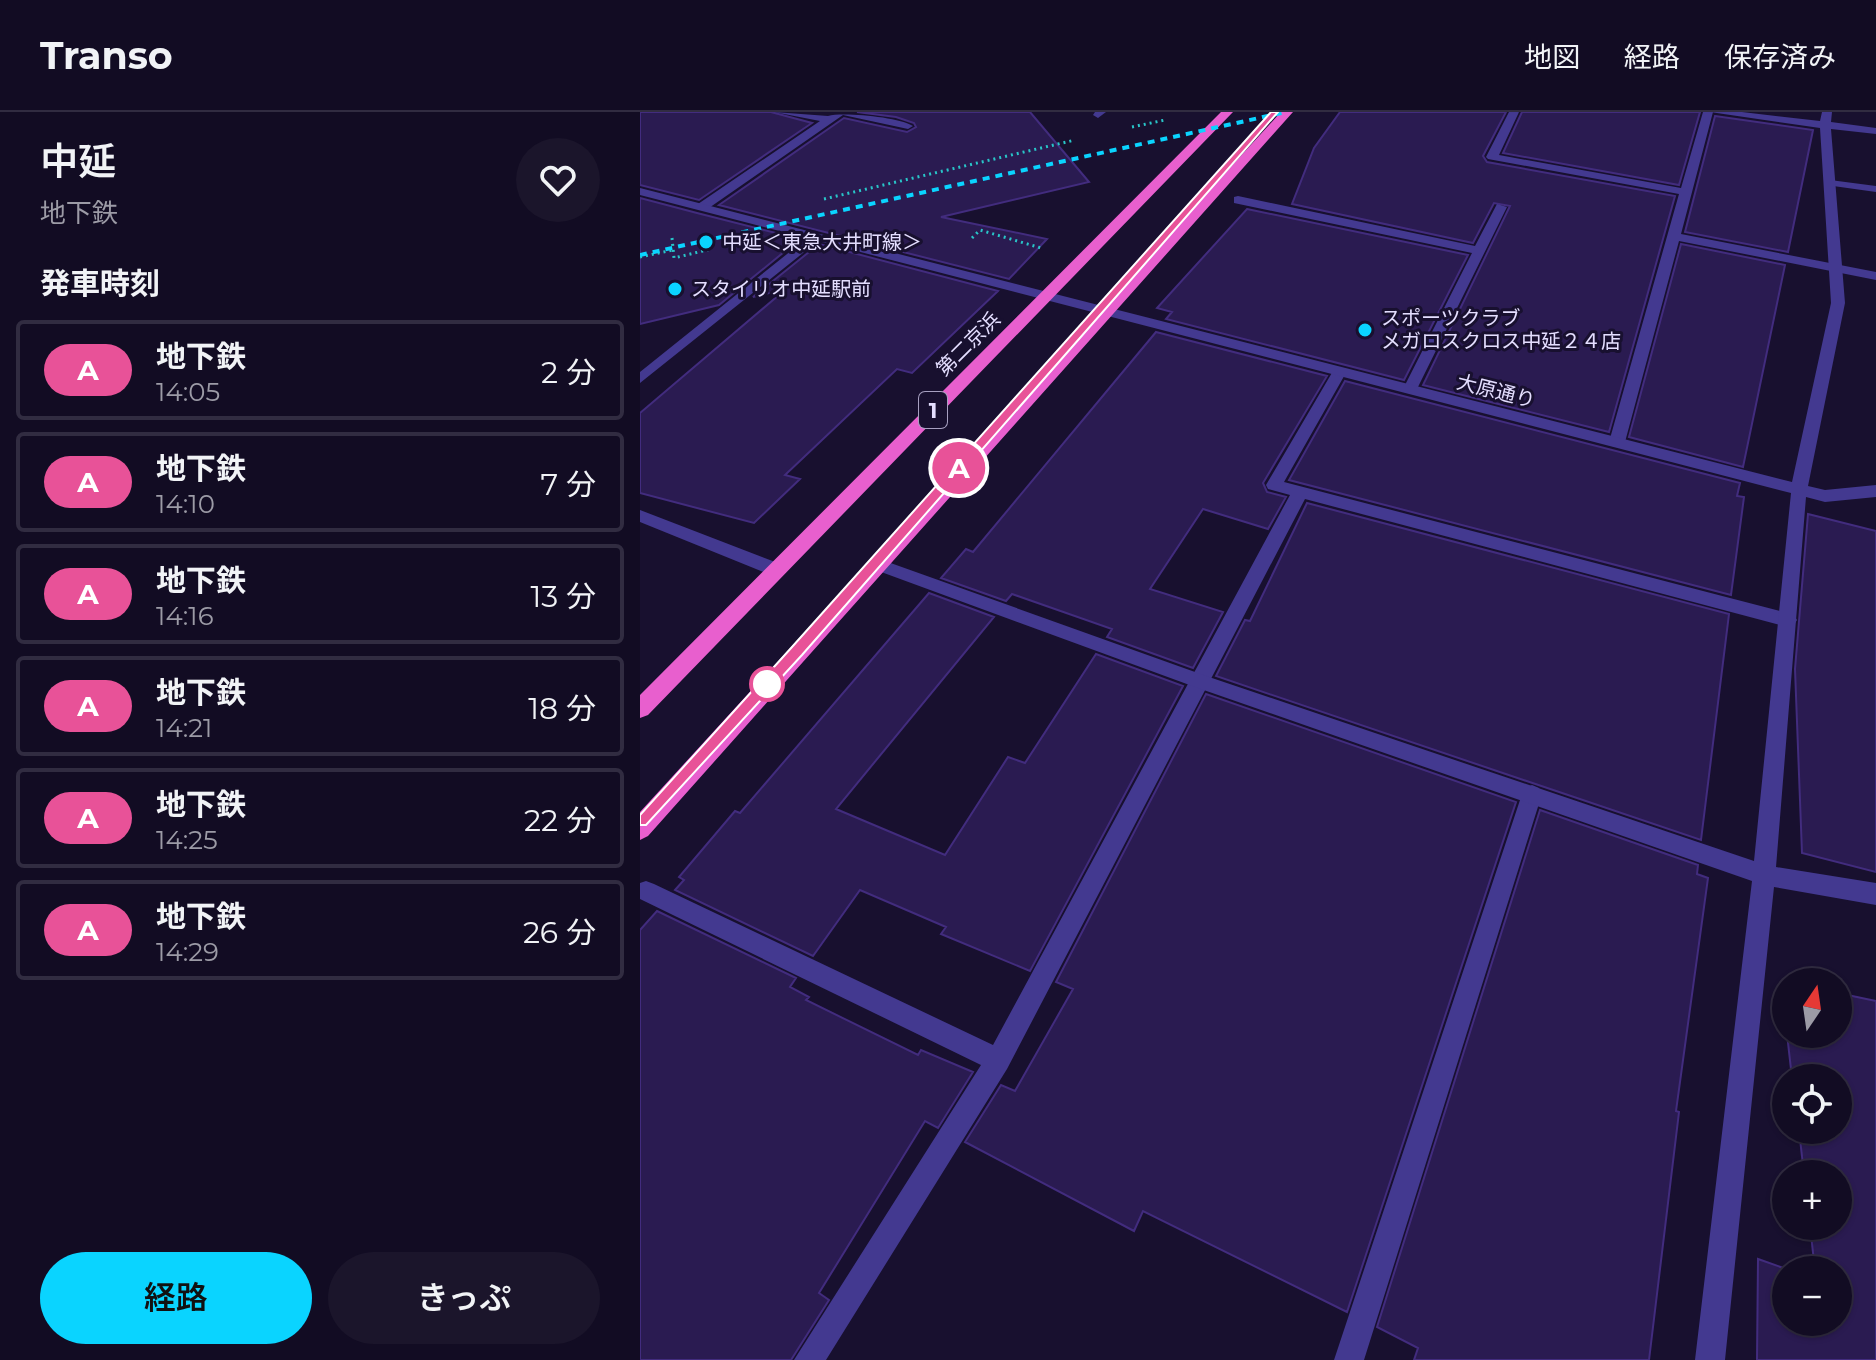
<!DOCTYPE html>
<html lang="ja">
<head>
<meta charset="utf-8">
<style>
  :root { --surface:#120c23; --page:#1b152b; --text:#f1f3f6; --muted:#9c9ba6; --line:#312c41; --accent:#0ad4ff }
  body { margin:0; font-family:Montserrat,"Noto Sans JP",sans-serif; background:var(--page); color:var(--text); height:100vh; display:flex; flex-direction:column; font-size:30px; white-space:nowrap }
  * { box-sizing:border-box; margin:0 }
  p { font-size:26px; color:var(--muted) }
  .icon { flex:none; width:44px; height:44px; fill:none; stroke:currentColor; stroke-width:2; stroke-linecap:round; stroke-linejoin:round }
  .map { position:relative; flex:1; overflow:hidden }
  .side { display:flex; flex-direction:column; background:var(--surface); width:640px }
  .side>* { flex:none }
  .badge { padding:0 16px; border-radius:26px; font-size:28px; line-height:52px }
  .needle { width:52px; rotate:13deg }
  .controls { position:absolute; left:1132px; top:856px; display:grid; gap:16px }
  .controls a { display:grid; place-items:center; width:80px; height:80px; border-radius:50%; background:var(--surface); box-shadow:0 2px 6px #0004,0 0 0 2px var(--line); font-size:40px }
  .map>.badge { position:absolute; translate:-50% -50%; box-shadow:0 0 0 4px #fff }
  h2 { padding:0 40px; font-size:30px; line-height:72px }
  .round { display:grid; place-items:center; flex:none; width:84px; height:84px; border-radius:42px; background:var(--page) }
  .head { display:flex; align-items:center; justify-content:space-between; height:136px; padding:0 40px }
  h1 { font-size:38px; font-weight:600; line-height:60px }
  .button { display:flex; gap:16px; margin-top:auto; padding:16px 40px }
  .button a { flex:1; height:92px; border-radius:48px; background:var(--accent); color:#111; font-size:32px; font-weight:600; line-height:92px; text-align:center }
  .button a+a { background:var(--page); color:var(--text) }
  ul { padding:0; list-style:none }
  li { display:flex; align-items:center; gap:24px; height:100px; margin:0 16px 12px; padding:0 24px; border:4px solid var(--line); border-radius:8px }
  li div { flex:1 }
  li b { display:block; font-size:30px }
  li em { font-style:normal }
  li .badge { min-width:88px; font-weight:700; text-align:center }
  header { display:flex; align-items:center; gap:48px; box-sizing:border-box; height:112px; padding:0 40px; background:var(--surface); border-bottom:2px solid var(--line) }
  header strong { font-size:38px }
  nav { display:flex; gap:44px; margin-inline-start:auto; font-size:28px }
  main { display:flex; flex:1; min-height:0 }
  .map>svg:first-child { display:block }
  .building { fill:#2a1b51; stroke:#422c7e; stroke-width:2 }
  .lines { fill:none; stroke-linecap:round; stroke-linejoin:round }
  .path { stroke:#29c5c8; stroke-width:3; stroke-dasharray:2 4; stroke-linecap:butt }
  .service { fill:#433990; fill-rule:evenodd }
  .minor { fill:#433990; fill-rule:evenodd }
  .trunk { fill:#e85fce; fill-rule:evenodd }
  .rail { stroke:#0ad4ff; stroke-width:4; stroke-dasharray:7 6; stroke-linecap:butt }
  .line { fill:#e85298; stroke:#fff; stroke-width:2 }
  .poi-dot { fill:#0ad4ff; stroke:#18102f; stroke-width:3 }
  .stop-dot { fill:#fff; stroke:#e85298; stroke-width:4 }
  .labels { text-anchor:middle; stroke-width:6; stroke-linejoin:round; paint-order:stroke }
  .far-poi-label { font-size:20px; fill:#e4deff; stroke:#18102f; text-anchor:start }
  .far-street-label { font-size:20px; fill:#e4deff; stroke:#18102f }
  .shield { fill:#18102f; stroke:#a7a0c1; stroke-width:2 }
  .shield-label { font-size:22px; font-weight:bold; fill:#e4deff }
</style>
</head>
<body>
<header>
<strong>Transo</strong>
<nav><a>地図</a><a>経路</a><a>保存済み</a></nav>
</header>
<main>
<section class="side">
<div class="head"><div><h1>中延</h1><p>地下鉄</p></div><a class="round"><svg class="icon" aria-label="heart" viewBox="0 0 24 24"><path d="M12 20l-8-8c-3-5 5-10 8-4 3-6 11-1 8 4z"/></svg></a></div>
<h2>発車時刻</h2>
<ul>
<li><span class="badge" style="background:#e85298;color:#fff">A</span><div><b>地下鉄</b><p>14:05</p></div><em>2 分</em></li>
<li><span class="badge" style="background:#e85298;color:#fff">A</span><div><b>地下鉄</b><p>14:10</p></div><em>7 分</em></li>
<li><span class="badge" style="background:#e85298;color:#fff">A</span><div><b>地下鉄</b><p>14:16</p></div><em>13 分</em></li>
<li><span class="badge" style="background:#e85298;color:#fff">A</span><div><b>地下鉄</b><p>14:21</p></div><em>18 分</em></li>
<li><span class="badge" style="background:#e85298;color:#fff">A</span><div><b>地下鉄</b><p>14:25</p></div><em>22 分</em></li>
<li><span class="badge" style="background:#e85298;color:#fff">A</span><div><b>地下鉄</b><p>14:29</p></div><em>26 分</em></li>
</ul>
<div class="button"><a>経路</a><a>きっぷ</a></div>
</section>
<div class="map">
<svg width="1236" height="1248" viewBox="0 0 1236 1248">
  <rect width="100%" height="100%" fill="#18102f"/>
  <path class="building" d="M0,0H131L172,11L59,88L0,73Z
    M217,0H390L449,70L301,105L407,127L369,167L79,93L204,6L267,20L276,15L274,11L256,5Z
    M700,0H866L843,44L847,50L1035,84L969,320L783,273L870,94L854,91L833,131L652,92L674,36Z
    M882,0H1060L1039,73L863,41Z
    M1075,4L1173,18L1148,140L1045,120Z
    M0,86L57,101L160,127L79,193L0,212Z
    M607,97L828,143L764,268L526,207L532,200L517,196Z
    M179,132L358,179L272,261L257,257L145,363L160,367L114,411L0,381V301L146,177L113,185Z
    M1041,132L1145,153L1103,355L989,325Z
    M516,220L687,264L623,371L627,380L646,385L628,417L563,397L510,477L583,500L553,556L467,525L472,517L372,482L366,489L301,466L326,437L333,440Z
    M705,269L1100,371L1097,384L1104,385L1091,483L649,368Z
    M667,391L1089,502L1061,728L576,564L605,508L610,509Z
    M1168,402L1236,419V760L1162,741L1155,557Z
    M289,481L354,505L196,697L305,743L368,645L385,651L456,542L543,574L390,859L301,822L306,815L220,778L173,844L35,778L44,768L39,765L95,699L100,701Z
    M566,582L876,690L707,1200L503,1099L494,1119L325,1030L361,973L375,979L433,877L416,870Z
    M900,698L1058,753L1057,762L1068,766L1036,999L1039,1000L1009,1248H774L778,1236L737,1215Z
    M17,799L156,866L150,875L169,885L166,888L278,943L281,938L333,960L298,1016L285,1009L179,1181L189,1188L151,1248H0V818Z
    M1198,881L1236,889V1248H1117L1118,1147L1149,1158H1146V1210H1198V1158H1175L1170,1114H1198V1062H1164L1159,1018H1198V966H1152L1147,922H1198Z"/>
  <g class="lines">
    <path class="path" d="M492,15L525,8
      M184,87L435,28
      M32,126L34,146L71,137
      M332,126L340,118L401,136
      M0,145L33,138"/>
    <path class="service" d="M134,0L188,4C203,0 258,5 273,14L268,17L203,3L66,98H58V92L180,9Z
      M455,0H466L458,6L453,3Z
      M869,0H879L859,43L1041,76L1063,0H1073L1041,122L1236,160V168L1039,129L985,330L977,335L972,334L969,330L1039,82L848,47L846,45Z
      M1190,68L1236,74V80L1186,73L1184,71Z
      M598,84L835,134L857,92L867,95L777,277L770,282L763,277L832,141L594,91V85Z
      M700,255L707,259L644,370L1148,501L1154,503L1157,508L1154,513L1148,515L665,387L367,957L186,1248H154L341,953L0,787V771L6,769L14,772L353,933L650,383L628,377L626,373L693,259Z
      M0,398L143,453L146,458L137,464L131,463L0,410Z
      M892,673L899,676L902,682L724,1248H694L882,682L885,676Z"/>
    <path class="minor" d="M1070,0H1102L1180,9L1182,0H1192L1191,10L1236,16V22L1191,17L1205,191L1168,374L1185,378L1236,373V385L1185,390L1166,385L1136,755L1236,771V793L1134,775L1085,1248H1055L1112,769L555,575L233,457L230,453L233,449H245L569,565L1114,749L1151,381L178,129L0,271V260L167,126L0,83V76L1152,370L1191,191L1180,16Z"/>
    <path class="trunk" d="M581,0H593L8,603L0,606V583Z
      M641,0H653L8,724L0,728V700Z"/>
    <path class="rail" d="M0,143L646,0"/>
  </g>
  <path class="line" d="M631,0H638L162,543L6,713H0V703L152,535Z"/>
  <g class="poi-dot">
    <circle cx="66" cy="130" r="8"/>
    <circle cx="35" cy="177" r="8"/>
    <circle cx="725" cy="218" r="8"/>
  </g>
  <circle class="stop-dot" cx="127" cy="572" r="16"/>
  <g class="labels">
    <g class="far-poi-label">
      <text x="82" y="137">中延＜東急大井町線＞</text>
      <text x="51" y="184">スタイリオ中延駅前</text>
      <text x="741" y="213">スポーツクラブ<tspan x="741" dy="23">メガロスクロス中延２４店</tspan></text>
    </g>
    <g class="far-street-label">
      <text transform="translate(328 232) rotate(-45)" y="7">第二京浜</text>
      <text transform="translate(856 279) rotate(14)" y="7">大原通り</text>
    </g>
    <rect class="shield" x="279" y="280" width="28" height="36" rx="6"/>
    <g class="shield-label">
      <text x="293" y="306">1</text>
    </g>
  </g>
</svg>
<div class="controls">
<a><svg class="needle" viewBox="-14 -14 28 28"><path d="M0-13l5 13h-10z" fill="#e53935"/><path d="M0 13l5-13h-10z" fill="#9c9ba6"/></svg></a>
<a><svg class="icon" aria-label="locate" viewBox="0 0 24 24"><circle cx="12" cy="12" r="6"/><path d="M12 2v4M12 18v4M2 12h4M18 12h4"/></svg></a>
<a>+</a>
<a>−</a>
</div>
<b class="badge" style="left:319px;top:356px;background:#e85298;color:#fff">A</b>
</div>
</main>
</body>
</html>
